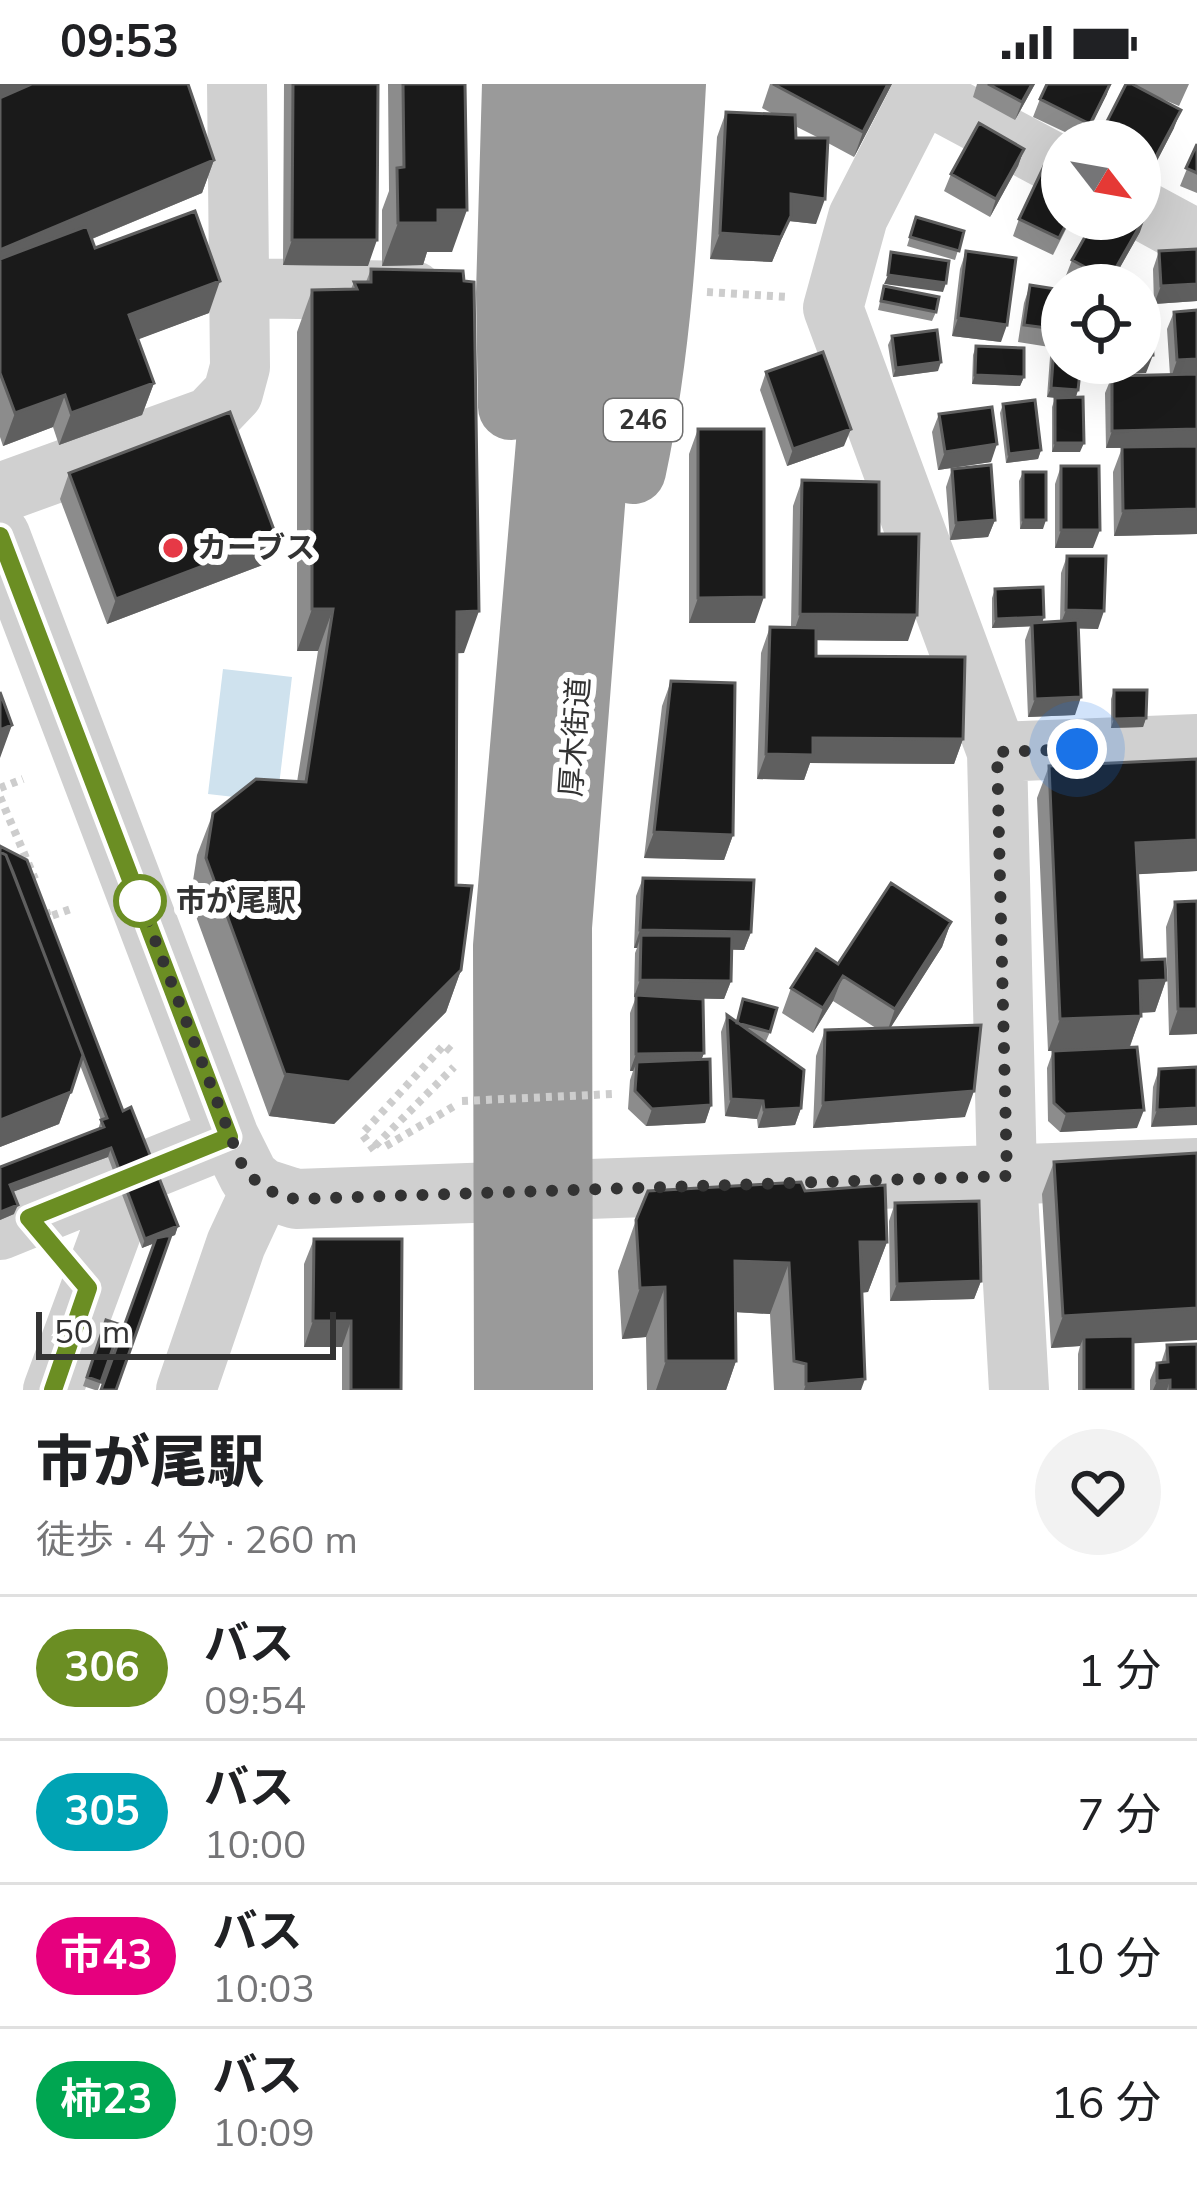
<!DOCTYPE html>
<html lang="ja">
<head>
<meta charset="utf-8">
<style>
  :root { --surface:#fff; --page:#f2f2f2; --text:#202124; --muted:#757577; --line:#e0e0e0 }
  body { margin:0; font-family:"Nunito Sans","Noto Sans JP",sans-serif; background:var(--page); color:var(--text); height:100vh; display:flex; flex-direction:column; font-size:45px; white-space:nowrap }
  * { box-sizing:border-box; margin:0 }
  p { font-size:39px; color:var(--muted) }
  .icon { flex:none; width:66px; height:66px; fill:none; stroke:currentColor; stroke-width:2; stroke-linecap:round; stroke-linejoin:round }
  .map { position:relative; height:1306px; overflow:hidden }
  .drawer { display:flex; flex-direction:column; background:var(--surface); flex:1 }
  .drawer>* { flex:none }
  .badge { padding:0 24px; border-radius:39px; font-size:42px; line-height:78px }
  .needle { width:78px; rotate:121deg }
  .fabs { position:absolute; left:1041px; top:36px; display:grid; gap:24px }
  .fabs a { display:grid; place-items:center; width:120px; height:120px; border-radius:50%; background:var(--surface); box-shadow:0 12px 48px #0002; font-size:60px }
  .scale { position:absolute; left:36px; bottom:30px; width:300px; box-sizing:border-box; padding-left:12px; border:6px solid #333; border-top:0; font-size:33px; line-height:42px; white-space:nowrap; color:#333; -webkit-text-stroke:9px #fff; paint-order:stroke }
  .you { position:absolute; width:60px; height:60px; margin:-30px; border:9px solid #fff; border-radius:50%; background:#1a73e8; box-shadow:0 0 0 18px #1a73e833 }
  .map>.badge { position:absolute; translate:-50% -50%; box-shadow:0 0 0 6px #fff }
  .round { display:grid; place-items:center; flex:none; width:126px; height:126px; border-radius:63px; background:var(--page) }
  .head { display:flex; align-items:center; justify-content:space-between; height:204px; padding:0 36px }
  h1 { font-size:57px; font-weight:800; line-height:90px }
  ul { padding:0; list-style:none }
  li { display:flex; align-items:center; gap:36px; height:144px; padding:0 36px; border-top:3px solid var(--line) }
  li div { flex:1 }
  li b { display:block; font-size:45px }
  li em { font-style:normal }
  li .badge { min-width:132px; font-weight:700; text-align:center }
  .status { display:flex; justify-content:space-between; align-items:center; height:84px; padding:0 60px; background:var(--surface); direction:ltr }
  .status svg { height:33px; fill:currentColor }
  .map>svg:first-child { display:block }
  .water { fill:#cfe2ee }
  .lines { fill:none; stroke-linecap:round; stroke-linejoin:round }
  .path { stroke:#cdcdcd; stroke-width:8; stroke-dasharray:6 6; stroke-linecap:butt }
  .minor { stroke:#d0d0d0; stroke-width:60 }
  .highway { stroke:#9a9a9a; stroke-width:66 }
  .path-bridge { stroke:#cdcdcd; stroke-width:8; stroke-dasharray:6 6; stroke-linecap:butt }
  .wall { fill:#8c8c8c; fill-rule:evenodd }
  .shaded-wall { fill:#5f5f5f }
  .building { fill:#1a1a1a; stroke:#5f5f5f; stroke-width:3 }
  .line-casing { stroke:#fff; stroke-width:27 }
  .line { stroke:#6b8e23; stroke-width:18 }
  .walk { stroke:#333; stroke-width:12; stroke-dasharray:0 21.6 }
  .poi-dot { fill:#e63946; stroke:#fff; stroke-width:4.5 }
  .stop-dot { fill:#fff; stroke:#6b8e23; stroke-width:6 }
  .labels { text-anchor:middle; stroke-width:12; stroke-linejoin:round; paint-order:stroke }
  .shield { fill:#fff; stroke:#707070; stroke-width:3 }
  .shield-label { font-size:27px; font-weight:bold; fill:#333 }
  .poi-label { font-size:30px; font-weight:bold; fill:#333; stroke:#fff; text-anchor:start }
  .street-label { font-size:30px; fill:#333; stroke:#fff }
  .stop-label { font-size:30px; font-weight:bold; fill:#333; stroke:#fff; text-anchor:start }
</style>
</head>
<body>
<div class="status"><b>09:53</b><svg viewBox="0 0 49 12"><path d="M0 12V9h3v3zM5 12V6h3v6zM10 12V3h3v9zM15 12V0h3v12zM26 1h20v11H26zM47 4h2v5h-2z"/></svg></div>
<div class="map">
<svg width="1197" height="1306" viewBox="0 0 1197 1306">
  <rect width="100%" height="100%" fill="#fff"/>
  <path class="water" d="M223,585L292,593L277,718L208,710Z"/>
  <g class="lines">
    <path class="path" d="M707,208L788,213
      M0,704L23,695
      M0,713L35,795
      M46,826L48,833L74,824
      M375,1062L454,983
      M386,1062L456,1021
      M374,1066L362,1050L444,961L453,969"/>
    <path class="minor" d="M926,0L858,133L833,224L997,668L1007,1092L1019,1306
      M922,8L1062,83
      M1140,125L1197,156
      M240,204L414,207
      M0,409L210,333L233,309L240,283L237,0
      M0,451L229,1053L249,1093L262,1104L296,1115L1197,1084
      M997,668L1197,660
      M0,1146L229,1053
      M53,1306L132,1092
      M186,1306L236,1160L262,1104"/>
    <path class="highway" d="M511,323L509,209L515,0
      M633,387C660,260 666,129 673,0
      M507,1306L506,862L551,335L562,0
      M560,1306L559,843L614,139L615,0"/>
    <path class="path-bridge" d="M462,1017L613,1010"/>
  </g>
  <path class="wall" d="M284,0H378L368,182L283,181Z
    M388,0H465L452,168H427L423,181L382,182V126L389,107Z
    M770,0H892L854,73L828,59L816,140L789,137L772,178L710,175L717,53L726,28L773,30L762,24ZM795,42L819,54H796Z
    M977,0H1035L1015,36L973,13Z
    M1136,0H1189L1179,22L1146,8L1174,44L1147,96L1140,92V57H1097L1100,51Z
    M1107,10L1084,57L1033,33L1040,15Z
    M0,14L214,76L202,109L92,155L95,164L209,229L138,255L154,299L142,331L59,361L53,343L3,362L0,353Z
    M1197,60V109L1180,102Z
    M1024,65L1018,82L990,133L944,107L951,90Z
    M916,133L964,147L955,176L907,162Z
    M1019,135H1071L1053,171L1013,152Z
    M1140,148L1110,201H1079L1065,194L1072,176Z
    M1197,165V217L1154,220L1153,185L1159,167Z
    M966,167L1001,258L952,252L960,185Z
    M371,185L464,569H457L456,801L461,886L446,928L334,1040L269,1032L190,816L197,771L213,729L297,698L318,567H297V248L312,206L351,205L354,198H366Z
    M1030,201L1062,206V265L1018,258L1024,219Z
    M884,202L936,228L932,237L878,226Z
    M1197,226V450L1114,452L1113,388L1122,364H1106L1105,309L1112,292L1170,291L1167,245L1174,228Z
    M892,252L938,287L893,293L888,261Z
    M976,262L1024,293L1020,302L972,300L973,271Z
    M1054,264L1078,306L1076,313L1080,368H1052V323L1055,314L1047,313L1050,273Z
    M766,288L844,362L787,382L760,306Z
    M1003,320L1041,366L1038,375L1006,379L1000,329Z
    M939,330L991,378L938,386L932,348Z
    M698,345L755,539H689V370Z
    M1061,382L1093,464H1055V400Z
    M952,385L995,436L988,453L950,456L946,403Z
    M1023,388L1043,445H1020L1019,397Z
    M69,389L268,479L107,540L60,415Z
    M802,396L879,450L908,557L816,556V572L963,655L954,680L810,679L804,696L757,695L761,569L770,543L791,544L793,422Z
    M1067,472L1098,545L1078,544L1075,631L1028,633L1025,556L1030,542L992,544V514L995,505L1044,533L1042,538L1060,537L1061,489Z
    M671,597L733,751L724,776L644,774L662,622Z
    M1114,606L1146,634L1143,643L1111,644V615Z
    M1049,682L1197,787L1138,790L1142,876L1166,896L1155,928L1141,929L1130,963L1137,1044L1060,1048L1048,1037L1047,984L1053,967H1048L1037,714Z
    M0,762L178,1142L175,1151L142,1164L108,1073L13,1108L14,1130L0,1136V1083L98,1046L101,1036L80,981L59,1040L0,1063Z
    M643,794L751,848L744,866L732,865L731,897L724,915L682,914L704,969L701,976L711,1021L705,1039L646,1042L628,1025L630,996L633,987H630V929L636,913H634L635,869L637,864H634L636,812Z
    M1175,818L1197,950L1169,951L1166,843Z
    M951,838L942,863L890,944L965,1033L813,1044L816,972L825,946L876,944L833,917L813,949L782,929L791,904L838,880Z
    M727,931L736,937L770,948L766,957L762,956L801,1024L795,1041L758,1044L757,1035L725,1032L721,948Z
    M1197,983L1151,1043L1153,1003L1159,985Z
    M1054,1078L1133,1259V1306H1078V1270L1080,1262L1051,1264L1042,1110Z
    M805,1107L887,1158L868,1208L862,1209L861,1306H774L770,1230L736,1228V1277L726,1306H647L646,1253L622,1255L618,1187L636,1136Z
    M895,1119L981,1197L974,1215L890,1217L889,1137Z
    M314,1155L401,1306H342V1263H304V1180Z
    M106,1236L121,1241L98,1306H95L83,1302Z
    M1167,1261L1197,1306H1150V1296L1157,1279H1161Z"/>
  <path class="shaded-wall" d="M0,0H39L0,13Z
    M888,0H892L854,73L863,48Z
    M1032,0H1035L1015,36L1022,18Z
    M1110,0L1107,10L1083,57L1090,40Z
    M1181,26L1174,44L1147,96L1153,78Z
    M1024,65L1018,82L990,133L996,115Z
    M214,76L202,109L0,193V166Z
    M791,110L825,115L816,140L789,137L772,178L710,175L720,149Z
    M438,126H467L452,168H427L423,181L382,182L398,139Z
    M1146,131L1140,148L1110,201H1107Z
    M292,156H377L368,182L283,181Z
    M888,191L946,199L943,208L884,200Z
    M220,197L209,229L118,263L129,231Z
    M1197,200V217L1154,220L1161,202Z
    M958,234L1007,241L1001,258L952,252Z
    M1153,271L1146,289L1100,292L1105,279H1140V272Z
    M1197,275V292L1171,294L1177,276Z
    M941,278L938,287L893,293L896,284Z
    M975,291L1024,293L1020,302L972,300Z
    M154,299L142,331L59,361L71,329Z
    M1051,304L1078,306L1075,315L1047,313Z
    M65,311L53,343L3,362L15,329Z
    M851,345L844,362L787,382L793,365Z
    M1197,345V363L1106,364L1112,347Z
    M1055,359H1084L1080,368H1052Z
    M997,360L991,378L938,386L945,368Z
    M1041,366L1038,375L1006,379L1009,370Z
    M1197,425V450L1114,452L1123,427Z
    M995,436L988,453L950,456L956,439Z
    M1023,436H1046L1043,445H1020Z
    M1061,446H1100L1093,464H1055Z
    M277,454L268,479L107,540L116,515Z
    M764,513L755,539H689L698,514Z
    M312,525H333L318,567H297Z
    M1066,526L1104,527L1098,545L1059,544Z
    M479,527L464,569L442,570L457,528Z
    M800,530L917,531L908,557L791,556Z
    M1044,533L1041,542L992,544L996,535Z
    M1081,613L1075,631L1028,633L1035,615Z
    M1146,634L1143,643L1111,644L1114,635Z
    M12,641L0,674V646Z
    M813,654L963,655L954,680L810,679L804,696L757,695L766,670Z
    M654,748L733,751L724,776L644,774Z
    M1197,756V787L1125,791L1136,759Z
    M951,838L942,863L886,951L895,925Z
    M640,846L751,848L744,866L641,864V851L637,864H634Z
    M461,886L446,928L334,1040L269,1032L285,990Z
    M843,892L833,917L813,949L823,924Z
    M640,896L731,897L724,915L634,913Z
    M1166,896L1155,928L1128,929L1140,897Z
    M1178,925H1197V950L1169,951Z
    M1141,932L1129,964L1048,967L1060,935Z
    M704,969L697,987L637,978L633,987H630L636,970Z
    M974,1007L965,1033L813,1044L823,1019Z
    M71,1008L59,1040L0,1063V1036Z
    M731,1015L763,1017L757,1035L725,1032Z
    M711,1021L705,1039L646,1042L652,1025Z
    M801,1024L795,1041L758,1044L764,1026Z
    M1197,1024V1041L1151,1043L1157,1026Z
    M1144,1026L1137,1044L1060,1048L1066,1030Z
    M111,1064L108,1073L7,1110L10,1101Z
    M18,1121L14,1130L0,1136V1128Z
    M178,1142L175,1151L142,1164L145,1155Z
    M860,1158H887L868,1208L842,1209Z
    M735,1177L789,1179L770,1230L716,1227Z
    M981,1197L974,1215L890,1217L897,1200Z
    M665,1203L646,1253L622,1255L640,1204Z
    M1197,1224V1256L1084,1262V1253L1080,1262L1051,1264L1063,1232Z
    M313,1237H351L342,1263H304Z
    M666,1277H736L726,1306H656Z
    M865,1295L861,1306H804L806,1300Z
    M1170,1296L1167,1306H1153L1157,1297Z"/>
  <path class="building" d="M32,0H188L214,76L0,166V14Z
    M293,0H378L377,156H292Z
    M403,0H465L467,126H438V139H398L397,84L404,83Z
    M773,0H888L863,48Z
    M988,0H1032L1022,18Z
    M1047,0H1110L1090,40L1040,15Z
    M1126,0H1132L1181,26L1153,78L1140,71V57H1112L1100,51Z
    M726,28L795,31L796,54H828L825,115L791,110V132L781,153L720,149Z
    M979,39L1024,65L996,115L951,90Z
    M1197,60V89L1186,84Z
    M1044,82L1062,90V135H1069L1059,154L1019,135Z
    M195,127L220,197L129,231L154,299L71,329L65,311L15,329L0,289V175L87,142L95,164Z
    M1140,127L1146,131L1109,196L1072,176L1095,135H1140Z
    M916,133L964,147L959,167L910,153Z
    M1197,165V200L1161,202L1159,167Z
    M966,167L1016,174L1007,241L958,234Z
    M891,168L949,177L946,199L888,191Z
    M371,185L463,187L464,197L474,198L479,527L457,528L456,801L472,802L461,886L349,998L285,990L206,774L213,729L256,695L306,698L333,525H312V206L357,205L354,198H371Z
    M1030,201L1062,206V246L1024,241Z
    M884,202L939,213L936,228L881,217Z
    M1150,223L1153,271L1140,272V224Z
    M1197,226V275L1177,276L1174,228Z
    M937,246L941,278L896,284L892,252Z
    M976,262L1024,264V293L975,291Z
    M1054,264L1062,265V279H1081L1078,306L1051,304Z
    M823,268L851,345L793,365L766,288Z
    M1197,290V345L1112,347V292Z
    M1083,313L1084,359H1055V314Z
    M1035,316L1041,366L1009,370L1003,320Z
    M992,323L997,360L945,368L939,330Z
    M230,328L277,454L116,515L69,389Z
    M698,345H764V513L698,514Z
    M1197,362V425L1123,427L1122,363Z
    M991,381L995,436L956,439L952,385Z
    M1061,382H1099L1100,446H1061Z
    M1023,388H1046V436H1023Z
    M802,396L879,398V450H919L917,531L800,530Z
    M1067,472H1106L1104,527L1066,526Z
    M1043,503L1044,533L996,535L995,505Z
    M1078,536L1081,613L1035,615L1032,539Z
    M770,543L816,544V572L965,573L963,655L813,654V671L766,670Z
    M671,597L735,599L733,751L654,748Z
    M1114,606H1147L1146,634L1114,635Z
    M0,608L12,641L0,646Z
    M1197,675V756L1136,759L1142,876L1165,875L1166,896L1140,897L1141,932L1060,935L1049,682Z
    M0,762L27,776L123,1027L131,1023L178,1142L145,1155L111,1064L10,1101L18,1121L0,1128V1083L104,1043L101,1036L107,1034L13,788L6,771L0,768Z
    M0,768L6,771L83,971L71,1008L0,1036Z
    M643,794L754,796L751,848L640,846Z
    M891,799L951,838L895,925L843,892L823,924L791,904L816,865L838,880Z
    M1197,817V925H1178L1175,818Z
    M641,851L732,852L731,897L640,896Z
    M636,911L703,915L704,969L636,970Z
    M743,915L777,924L770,948L737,939Z
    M727,931L804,986L801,1024L764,1026L763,1017L731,1015Z
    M981,941L974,1007L823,1019L825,946Z
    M1137,963L1144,1026L1066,1030L1054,1019L1053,967Z
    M710,975L711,1021L652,1025L635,1007L637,978Z
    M1197,983V1024L1157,1026L1159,985Z
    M1197,1069V1224L1063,1232L1054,1078Z
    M801,1098L805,1107L885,1101L887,1158H860L865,1295L806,1300V1280L794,1277L789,1179L735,1177L736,1277H666L665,1203L640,1204L636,1136L648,1107Z
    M979,1117L981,1197L897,1200L895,1119Z
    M171,1151L116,1306H101L156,1154Z
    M314,1155H402L401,1306H351V1237H313Z
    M106,1236L121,1241L101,1298L87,1293Z
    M1133,1252V1306H1084V1253Z
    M1197,1260V1306H1170V1296L1157,1297V1279L1168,1278L1167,1261Z"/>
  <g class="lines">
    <defs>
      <path id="line" d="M0,452L229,1053L29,1134L88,1204L53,1306"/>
    </defs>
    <use href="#line" class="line-casing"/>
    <use href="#line" class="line"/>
    <path class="walk" d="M140,817L240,1077C254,1100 270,1110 296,1115L1007,1092L997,668L1077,665"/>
  </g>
  <circle class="poi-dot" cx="173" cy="464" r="12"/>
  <circle class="stop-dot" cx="140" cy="817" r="24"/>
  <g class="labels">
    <rect class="shield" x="604" y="315" width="78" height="42" rx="9"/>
    <g class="shield-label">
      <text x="643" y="345">246</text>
    </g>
    <g class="poi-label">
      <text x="197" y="474">カーブス</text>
    </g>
    <g class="street-label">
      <text transform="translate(575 653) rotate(-86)" y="10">厚木街道</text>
    </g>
    <g class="stop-label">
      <text x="176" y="827">市が尾駅</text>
    </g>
  </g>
</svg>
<div class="fabs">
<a><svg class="needle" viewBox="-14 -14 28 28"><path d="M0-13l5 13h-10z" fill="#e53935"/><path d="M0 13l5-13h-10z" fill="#757577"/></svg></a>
<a><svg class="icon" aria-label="locate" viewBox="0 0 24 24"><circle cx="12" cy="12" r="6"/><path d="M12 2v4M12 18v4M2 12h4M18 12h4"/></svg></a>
</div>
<div class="scale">50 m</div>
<div class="you" style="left:1077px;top:665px"></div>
</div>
<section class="drawer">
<div class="head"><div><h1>市が尾駅</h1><p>徒歩 · 4 分 · 260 m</p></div><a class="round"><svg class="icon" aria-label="heart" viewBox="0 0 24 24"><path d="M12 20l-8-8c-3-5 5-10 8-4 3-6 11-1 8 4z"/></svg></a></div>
<ul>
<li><span class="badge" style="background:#6b8e23;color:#fff">306</span><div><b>バス</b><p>09:54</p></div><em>1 分</em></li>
<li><span class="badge" style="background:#00a3b4;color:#fff">305</span><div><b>バス</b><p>10:00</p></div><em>7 分</em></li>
<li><span class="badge" style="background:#e6007e;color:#fff">市43</span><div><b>バス</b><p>10:03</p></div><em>10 分</em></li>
<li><span class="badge" style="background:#00a651;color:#fff">柿23</span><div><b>バス</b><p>10:09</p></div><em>16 分</em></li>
</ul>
</section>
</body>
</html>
